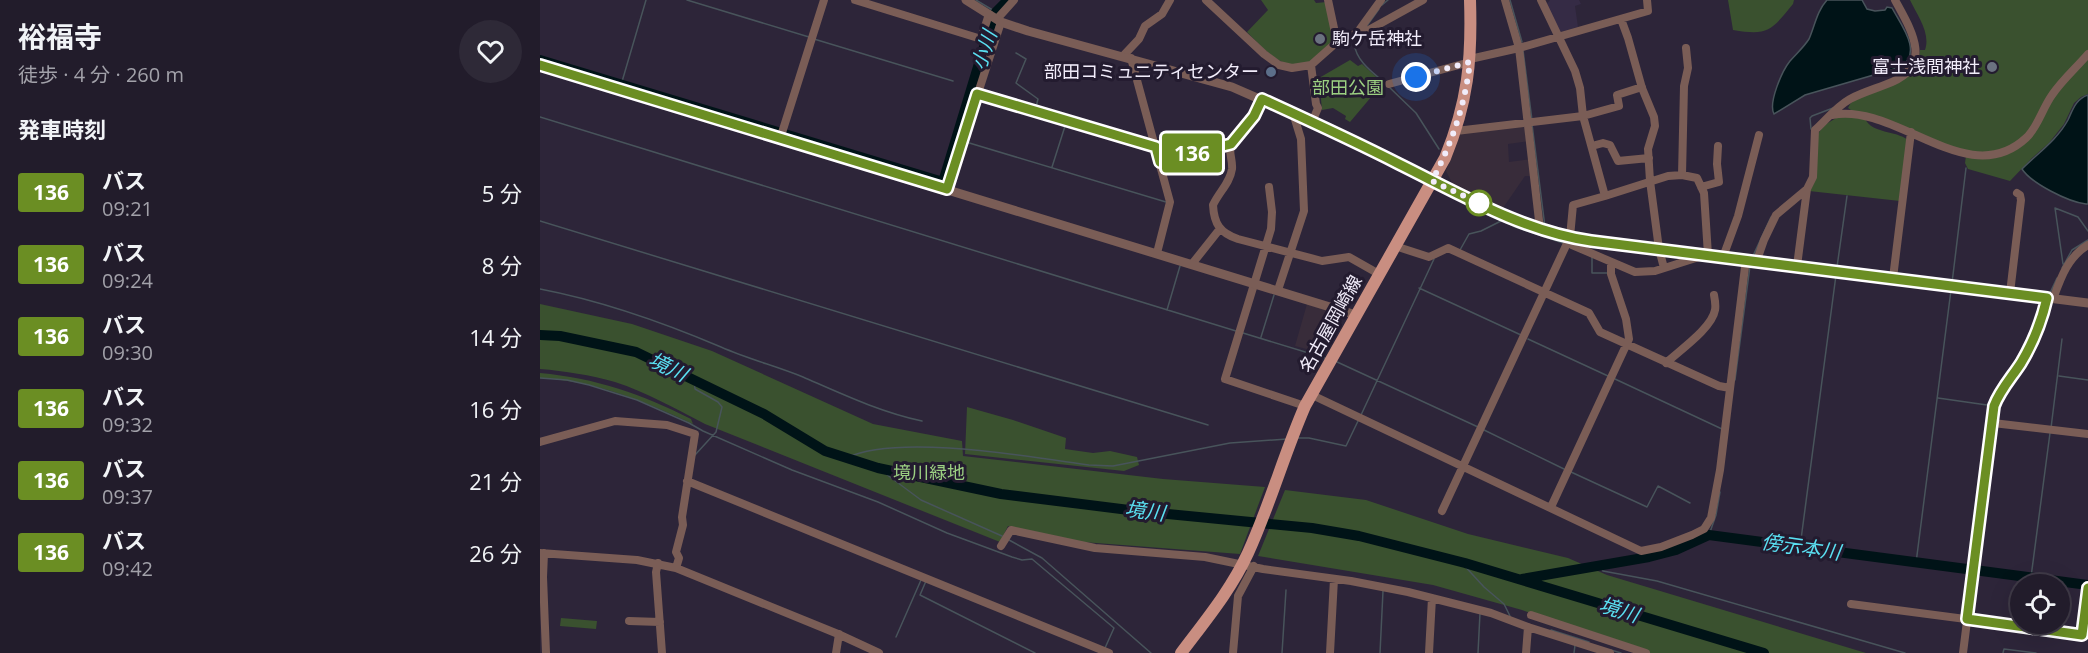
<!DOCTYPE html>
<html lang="ja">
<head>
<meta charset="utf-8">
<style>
  :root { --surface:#221c2b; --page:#2e2937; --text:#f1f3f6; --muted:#a2a1a9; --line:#3f3a47 }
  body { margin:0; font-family:"Open Sans","Noto Sans JP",sans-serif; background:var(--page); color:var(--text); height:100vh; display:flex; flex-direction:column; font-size:22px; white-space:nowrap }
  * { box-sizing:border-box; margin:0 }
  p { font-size:20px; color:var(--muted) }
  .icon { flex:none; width:33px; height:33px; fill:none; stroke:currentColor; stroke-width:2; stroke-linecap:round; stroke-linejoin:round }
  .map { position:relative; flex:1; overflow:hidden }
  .side { display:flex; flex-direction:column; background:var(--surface); width:540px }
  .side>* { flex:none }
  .badge { padding:0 12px; border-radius:4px; font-size:21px; line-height:39px }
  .tools { position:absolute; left:1470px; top:574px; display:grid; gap:12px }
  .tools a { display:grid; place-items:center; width:60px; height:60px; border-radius:50%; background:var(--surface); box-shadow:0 6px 24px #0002,0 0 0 2px var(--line); font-size:30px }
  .you { position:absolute; width:30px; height:30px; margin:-15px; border:4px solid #fff; border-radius:50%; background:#1a73e8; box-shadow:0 0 0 9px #1a73e833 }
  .map>.badge { position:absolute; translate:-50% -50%; box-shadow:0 0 0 3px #fff }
  h2 { padding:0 18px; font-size:22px; line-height:54px }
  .round { display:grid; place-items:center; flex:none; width:63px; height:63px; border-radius:32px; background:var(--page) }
  .headline { display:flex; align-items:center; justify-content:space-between; height:102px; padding:0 18px }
  h1 { font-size:28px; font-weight:700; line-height:45px }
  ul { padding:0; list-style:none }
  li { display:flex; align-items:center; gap:18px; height:72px; padding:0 18px }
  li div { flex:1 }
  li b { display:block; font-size:22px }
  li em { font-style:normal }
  li .badge { min-width:66px; font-weight:700; text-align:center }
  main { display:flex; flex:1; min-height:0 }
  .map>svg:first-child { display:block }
  .commercial { fill:#382c3a }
  .built { fill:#352b45 }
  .green { fill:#3a512f }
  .water { fill:#001317; stroke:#48545b; stroke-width:1.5 }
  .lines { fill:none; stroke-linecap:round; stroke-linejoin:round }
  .stream { stroke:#48545b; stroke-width:1.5 }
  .river { stroke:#001317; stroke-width:10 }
  .minor { stroke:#7a5d56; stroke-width:8 }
  .tertiary { stroke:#7a5d56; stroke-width:9 }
  .primary { stroke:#c98e81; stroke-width:12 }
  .line-casing { stroke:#fff; stroke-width:14 }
  .line { stroke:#6b8e23; stroke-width:9 }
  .walk { stroke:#f1ecfa; stroke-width:6; stroke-dasharray:0 10.8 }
  .worship-dot { fill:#6b7280; stroke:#231b2f; stroke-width:2 }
  .service-dot { fill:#5c6f8a; stroke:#231b2f; stroke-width:2 }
  .stop-dot { fill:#fff; stroke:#6b8e23; stroke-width:3 }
  .labels { text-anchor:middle; stroke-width:6; stroke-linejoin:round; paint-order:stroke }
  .poi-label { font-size:18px; fill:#f1ecfa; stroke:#231b2f; text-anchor:end }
  .park-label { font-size:18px; fill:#9cd082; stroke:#231b2f }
  .street-label { font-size:18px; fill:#f1ecfa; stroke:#231b2f }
  .water-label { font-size:20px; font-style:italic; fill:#5ae0f2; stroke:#231b2f }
</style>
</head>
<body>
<main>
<section class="side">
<div class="headline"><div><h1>裕福寺</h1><p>徒歩 · 4 分 · 260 m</p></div><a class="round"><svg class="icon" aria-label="heart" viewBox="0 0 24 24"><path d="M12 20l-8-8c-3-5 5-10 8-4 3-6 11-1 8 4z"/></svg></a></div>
<h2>発車時刻</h2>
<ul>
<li><span class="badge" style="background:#6b8e23;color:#fff">136</span><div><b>バス</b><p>09:21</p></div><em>5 分</em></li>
<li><span class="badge" style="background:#6b8e23;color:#fff">136</span><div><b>バス</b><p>09:24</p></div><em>8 分</em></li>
<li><span class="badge" style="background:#6b8e23;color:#fff">136</span><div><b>バス</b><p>09:30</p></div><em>14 分</em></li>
<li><span class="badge" style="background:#6b8e23;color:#fff">136</span><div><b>バス</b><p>09:32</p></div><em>16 分</em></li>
<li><span class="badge" style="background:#6b8e23;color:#fff">136</span><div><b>バス</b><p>09:37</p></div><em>21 分</em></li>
<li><span class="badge" style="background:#6b8e23;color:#fff">136</span><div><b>バス</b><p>09:42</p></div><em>26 分</em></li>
</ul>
</section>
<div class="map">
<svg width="1548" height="653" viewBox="0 0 1548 653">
  <rect width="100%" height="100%" fill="#2d2539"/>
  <path class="commercial" d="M987,124L989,141L968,144L969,162L991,159L992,176H985L963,208L913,185L906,171L921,132Z
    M767,304L797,313L801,321L782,353L755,346Z"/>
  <path class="built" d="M1010,0H1039L1041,4L1035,6L1038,27L1020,32L1006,5Z"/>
  <path class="green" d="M721,0H774L776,3L787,2L794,41C787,47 780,55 772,61C747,77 723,48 707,32L728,10Z
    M1188,0H1254L1253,4C1231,31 1228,36 1193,30Z
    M1370,0H1548V94L1541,97L1534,103L1524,124L1509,143L1492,158L1470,181L1428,169L1425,163L1426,156L1317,114L1308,108C1318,85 1364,88 1377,65C1379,61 1379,55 1380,50H1385C1391,33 1377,15 1370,0Z
    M810,60L818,66L822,64L843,83L810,122L805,119L806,116L793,108L782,110L779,78Z
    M1301,115L1325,119C1333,134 1355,130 1368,140L1360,201L1269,191L1278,134L1283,126Z
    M0,304L92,324L172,351L333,424L422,441L423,456L623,479L725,487L700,554L543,542L468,526L460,542L165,424C136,409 106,392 75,382C50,375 25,371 0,369Z
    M0,373C55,378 102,394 151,419L153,424C103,401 56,381 0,378Z
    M427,407L473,420L526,438L525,449L553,453L570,451L597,457L599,465L584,471L425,454Z
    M745,490L826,500L928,534L1028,558L1067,575L1326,653H1104L982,610L893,585L718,556Z
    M21,618L57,621L56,629L20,626Z"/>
  <path class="water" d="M1287,0H1322L1327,9L1335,11L1345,10L1347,7L1352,8C1361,25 1383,52 1361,67L1265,95L1234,114C1228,103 1242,71 1250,61C1256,54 1264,47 1269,39C1275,25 1277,11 1287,0Z
    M1548,95V204H1546C1528,202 1491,183 1482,169C1498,153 1517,140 1528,120C1533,109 1536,99 1548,95Z"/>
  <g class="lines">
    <path class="stream" d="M147,0L269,37
      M436,0L456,12
      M970,0L982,42
      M842,5L848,0
      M826,27L839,9
      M820,36L814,43C816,61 832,72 845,83
      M274,39L413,81
      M983,50L992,120
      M476,53L486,59L476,83L498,99L496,107
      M81,85L106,0
      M848,86L876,113L899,149
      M0,117L696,331
      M992,124L1005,227
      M1271,129L1270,118L1272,116L1293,108
      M426,142L626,202
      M512,167L526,123
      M0,221L668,425
      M920,250L929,234L941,231L963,220L975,227L1023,243
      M1052,257V273H1067
      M1212,258L1231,217
      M1523,264L1515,208L1538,217L1548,231
      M1297,267L1307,196
      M1522,268L1532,250L1548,240
      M1412,283L1426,168
      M879,288L981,335
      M0,289C63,301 122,322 181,347C208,359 236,366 263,377C302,394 340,412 382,421
      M1509,295L1517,278
      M627,310L640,266
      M703,333L785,358
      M721,337L734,295
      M988,339L1068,376
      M795,361L938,427
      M1519,376L1548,380
      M0,378L27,380L49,385L97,400L149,423L163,431L252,470L338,502L407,533L472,557L482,560L492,559L574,628L565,648
      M1075,379L1182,429
      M154,380L155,389L178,402L182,407L176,432L155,455
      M1195,380L1210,266
      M1398,398L1447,405L1452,403
      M821,415L894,259
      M1511,428L1522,339
      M942,429L1024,469
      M758,438H769L806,446L819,419
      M306,458C358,433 491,457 549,465L573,466L690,443L747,439
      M338,468L381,500L462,536
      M1031,472L1107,507L1118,486L1150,503
      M1169,535L1176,515L1180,492
      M469,540L502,558L611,653
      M1260,547L1296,275
      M921,562L944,587L964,604L970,616
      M1376,563L1411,290
      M1060,566L1063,571L1117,581L1365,653
      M1491,577L1510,433
      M386,581L380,595L495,653
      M1011,630L1049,642
      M356,637L381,580
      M1071,650L1081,653
      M742,653L746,590
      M840,653L843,591
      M938,653L940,613
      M1034,653L1035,645
      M1463,653L1464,649L1496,653"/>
    <path class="river" d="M0,60L403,182L451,24L456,12L468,0
      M0,335L20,336L96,352L224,414L285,451L338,468L461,494L597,511L772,528L819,536L925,563L1224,653
      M982,579L1109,557L1136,550L1169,535L1548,585"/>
    <path class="minor" d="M315,0L438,38L442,36L449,14
      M666,0L724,54L739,65L752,68L771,65L797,42L817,33L841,0
      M788,0L797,42
      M965,0L979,48L1000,229
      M1001,0L1035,71L1040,88L1043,116L1065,196L1128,176L1142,175L1157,178L1164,193L1168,255
      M457,19L474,0
      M1081,19L1088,38L1102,88L1114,117L1115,126L1108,149L1110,181L1119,249L1124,268
      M817,33L825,32L883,0
      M583,56L599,39L605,26L622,14L630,0
      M591,58L630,202L617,253
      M930,59L979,48L1108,11L1107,0
      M771,65L776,104L778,108L772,122
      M849,84L930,62
      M437,94L616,147
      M1292,115C1356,102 1428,192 1486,138C1498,127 1502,109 1512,95C1522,80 1536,68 1548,54
      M916,131L1043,116L1079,106L1077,95L1102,87
      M240,139L284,0
      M691,143C688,152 693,160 692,169C690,183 679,192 673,205C674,224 680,233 698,239L782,261L809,257L839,274
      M1052,146L1063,143L1070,145L1078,161L1109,158
      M619,162L691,143L714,116L721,99
      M1142,175L1144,86L1148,68L1146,48
      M729,187L732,212L731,229L685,379L765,406
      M1161,187L1179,182L1177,164L1178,146
      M407,189L461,22
      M1031,238L1032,245L1095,272L1115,271L1159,257L1161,255
      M855,246L889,257L908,248L1049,313L1060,332L1179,386L1190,388
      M1183,257L1198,216L1219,135
      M1217,260L1224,240L1236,215L1267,189
      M652,264L679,230
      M1257,266L1267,189L1273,177L1275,130C1286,120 1296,107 1310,99C1323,92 1338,88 1352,82C1394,64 1370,28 1355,0
      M1353,278L1371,132
      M738,290L764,211L761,139L753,113
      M1470,293L1481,200L1480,195L1477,193
      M1513,299C1521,277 1528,257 1548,245
      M1126,363C1140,350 1172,328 1175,310C1176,305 1175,300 1174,295
      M772,395L1101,551L1121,547L1152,535L1164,529L1171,518L1180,470L1206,259
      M1453,423L1548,434
      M0,442L75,421L127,425L155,434L142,517L143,525L136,552L139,558L136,568
      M147,481L569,653
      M1011,507L1089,339L1086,319L1071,274V263
      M902,511L1030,237L1033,205L1065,196
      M461,546L471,530L555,548L665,557L723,569L811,581L868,592L951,613L988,627L1070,653
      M0,553L97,560L136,568L298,634L339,653
      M4,553L3,577L6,653
      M118,563L116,572L122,653
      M1311,604L1548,635
      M991,615L1106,653
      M89,621L120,622
      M1542,635L1548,588
      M296,653L299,634
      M693,653L698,596L714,566
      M790,653L794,579
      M889,653L892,598
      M986,653L988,627
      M1423,653L1454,406C1460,390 1472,377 1481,363C1493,343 1502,320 1507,298"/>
    <path class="tertiary" d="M426,0L461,22L488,31L692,87L772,122L892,181L977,220L1013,233L1051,241L1548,303
      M0,65L816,315"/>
    <path class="primary" d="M641,653C665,621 691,590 708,553C730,505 744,454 765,406L905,158C928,102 932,60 930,0"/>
  </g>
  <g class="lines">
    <defs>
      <path id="line" d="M0,65L407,189L437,94L616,147L620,162L691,144L714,116L722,99C768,120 814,141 859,164C920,194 982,231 1051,241L1507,298C1502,320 1493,343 1481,363C1472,377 1460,390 1454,406L1427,619L1542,635L1548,588"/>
    </defs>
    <use href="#line" class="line-casing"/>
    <use href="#line" class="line"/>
    <path class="walk" d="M876,77L930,62C925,105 912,143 892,181L939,203"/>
  </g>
  <g class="worship-dot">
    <circle cx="780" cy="39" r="6"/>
    <circle cx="1452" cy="67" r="6"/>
  </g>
  <circle class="service-dot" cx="731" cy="72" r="6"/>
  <circle class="stop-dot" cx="939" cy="203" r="12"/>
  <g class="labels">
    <g class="poi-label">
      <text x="792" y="45" text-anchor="start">駒ケ岳神社</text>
      <text x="1440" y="73">富士浅間神社</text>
      <text x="719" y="78">部田コミュニティセンター</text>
    </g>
    <g class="park-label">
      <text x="808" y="94">部田公園</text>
      <text x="389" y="479">境川緑地</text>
    </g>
    <g class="street-label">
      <text transform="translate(791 324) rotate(-61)" y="6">名古屋岡崎線</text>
    </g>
    <g class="water-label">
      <text transform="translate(444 50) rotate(-72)" y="7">小川</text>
      <text transform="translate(128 367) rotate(26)" y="7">境川</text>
      <text transform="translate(605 511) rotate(7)" y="7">境川</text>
      <text transform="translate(1261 547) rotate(8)" y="7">傍示本川</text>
      <text transform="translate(1079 610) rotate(17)" y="7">境川</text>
    </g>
  </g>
</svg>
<div class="tools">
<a><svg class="icon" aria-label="locate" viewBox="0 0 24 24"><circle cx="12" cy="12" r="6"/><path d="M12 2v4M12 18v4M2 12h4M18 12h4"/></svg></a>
</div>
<div class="you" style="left:876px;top:77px"></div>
<b class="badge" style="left:652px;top:153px;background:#6b8e23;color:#fff">136</b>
</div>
</main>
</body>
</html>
